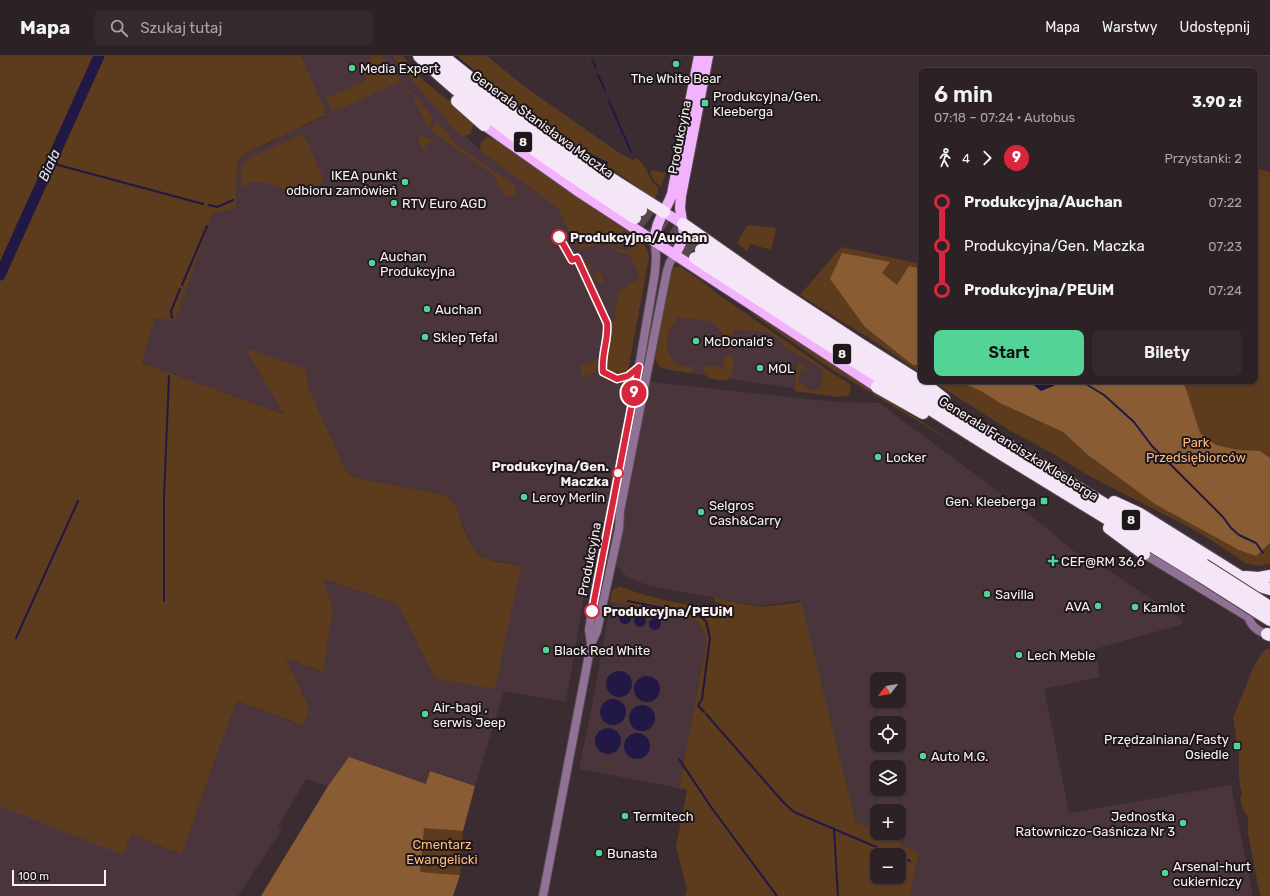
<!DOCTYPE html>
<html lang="pl">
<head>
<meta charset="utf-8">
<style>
  :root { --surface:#2c2125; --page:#34292d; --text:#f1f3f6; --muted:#a6a3a7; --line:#483e42; --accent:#53d396 }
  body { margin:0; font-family:Rubik,sans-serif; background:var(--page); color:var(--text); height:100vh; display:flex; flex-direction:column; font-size:15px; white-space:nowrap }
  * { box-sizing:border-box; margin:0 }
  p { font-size:13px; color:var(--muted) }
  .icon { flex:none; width:22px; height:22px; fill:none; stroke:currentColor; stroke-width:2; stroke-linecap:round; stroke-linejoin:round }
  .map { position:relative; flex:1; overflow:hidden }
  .drawer { position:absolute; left:918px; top:12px; width:340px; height:316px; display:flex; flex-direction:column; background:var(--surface); border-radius:8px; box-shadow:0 1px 3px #0004,0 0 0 1px var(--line) }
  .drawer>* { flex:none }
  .badge { padding:0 8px; border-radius:13px; font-size:14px; line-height:26px }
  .needle { width:26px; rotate:239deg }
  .controls { position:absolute; left:870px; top:616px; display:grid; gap:8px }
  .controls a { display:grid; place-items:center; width:36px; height:36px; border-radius:8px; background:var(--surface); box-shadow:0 1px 3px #0004,0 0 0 1px var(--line); font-size:20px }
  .scale { position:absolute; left:12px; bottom:10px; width:94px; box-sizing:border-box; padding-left:4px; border:2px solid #f8eff2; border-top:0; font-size:11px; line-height:14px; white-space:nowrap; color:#f8eff2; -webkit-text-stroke:3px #1d1719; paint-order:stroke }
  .map>.badge { position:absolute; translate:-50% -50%; box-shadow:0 0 0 2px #fff }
  .legs { display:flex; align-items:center; gap:6px; height:44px; padding:0 16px; font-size:13px }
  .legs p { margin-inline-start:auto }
  .summary { display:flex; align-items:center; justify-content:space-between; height:68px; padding:0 16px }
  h1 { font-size:22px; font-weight:600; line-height:30px }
  .button { display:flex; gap:8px; margin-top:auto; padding:8px 16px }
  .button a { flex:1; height:46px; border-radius:8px; background:var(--accent); color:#111; font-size:16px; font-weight:600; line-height:46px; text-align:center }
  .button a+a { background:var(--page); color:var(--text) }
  ul { padding:0 16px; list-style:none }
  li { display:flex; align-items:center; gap:14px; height:44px; font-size:15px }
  li i { display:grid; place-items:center; width:6px; height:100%; margin:0 5px; background:currentColor }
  li i::after { content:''; width:10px; height:10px; margin:-5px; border:3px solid; border-radius:50%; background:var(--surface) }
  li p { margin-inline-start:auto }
  li:first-child i { background:linear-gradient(#0000 50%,currentColor 0) }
  li:last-child i { background:linear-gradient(currentColor 50%,#0000 0) }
  header { display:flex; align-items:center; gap:24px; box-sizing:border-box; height:56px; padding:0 20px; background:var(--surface); border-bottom:1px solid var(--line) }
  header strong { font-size:19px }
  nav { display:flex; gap:22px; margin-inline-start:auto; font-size:14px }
  .search { width:280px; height:36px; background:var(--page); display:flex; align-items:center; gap:10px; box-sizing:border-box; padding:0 14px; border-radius:8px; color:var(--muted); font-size:15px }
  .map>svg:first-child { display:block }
  .built { fill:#4a353d; fill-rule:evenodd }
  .green { fill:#5d3b1d; fill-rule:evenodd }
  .forest { fill:#895c34 }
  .water { fill:#221845 }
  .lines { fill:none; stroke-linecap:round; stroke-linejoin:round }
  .stream { stroke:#221845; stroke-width:2 }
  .river { stroke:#221845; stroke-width:11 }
  .highway-tunnel { stroke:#56494e; stroke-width:12; stroke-dasharray:12 6; stroke-linecap:butt }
  .minor-casing { stroke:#584b50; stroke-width:10 }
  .major-casing { stroke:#584b50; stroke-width:12 }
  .highway-casing { stroke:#584b50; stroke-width:14 }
  .minor { stroke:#917296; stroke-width:8 }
  .major { stroke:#f2b3fc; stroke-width:10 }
  .highway { stroke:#f5e6f7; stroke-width:12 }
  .highway-bridge-casing { stroke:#584b50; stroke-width:14; stroke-linecap:butt }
  .highway-bridge { stroke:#f5e6f7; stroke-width:12 }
  .line-1-casing { stroke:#fff; stroke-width:9 }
  .line-1 { stroke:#d7263d; stroke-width:6 }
  .poi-dot { fill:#53d396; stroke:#1d1719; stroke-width:1.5 }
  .stop-1-dot { fill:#fff; stroke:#d7263d; stroke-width:2 }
  .labels { text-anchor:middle; stroke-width:4; stroke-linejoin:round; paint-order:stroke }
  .shield { fill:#1d1719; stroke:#b6aeb1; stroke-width:1 }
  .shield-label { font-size:12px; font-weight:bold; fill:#f8eff2 }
  .poi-label { font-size:13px; fill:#f8eff2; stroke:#1d1719; text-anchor:start }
  .street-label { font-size:13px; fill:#f8eff2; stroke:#1d1719 }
  .stop-label { font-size:13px; font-weight:bold; fill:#f8eff2; stroke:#1d1719; text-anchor:start }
  .park-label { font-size:13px; fill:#ffb97d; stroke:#1d1719 }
  .water-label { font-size:14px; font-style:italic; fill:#e0defe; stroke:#1d1719 }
</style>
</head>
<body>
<header>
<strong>Mapa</strong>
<div class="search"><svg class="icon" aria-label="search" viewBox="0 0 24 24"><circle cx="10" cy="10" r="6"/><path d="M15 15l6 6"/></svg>Szukaj tutaj</div>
<nav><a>Mapa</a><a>Warstwy</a><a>Udostępnij</a></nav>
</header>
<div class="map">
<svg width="1270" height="840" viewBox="0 0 1270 840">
  <rect width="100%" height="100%" fill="#3a2c31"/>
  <path class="built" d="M301,0H391L463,78L483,96L566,138L640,186L649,198L625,323L835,346L879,347L1034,462L1075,496L1111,516L1181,563L1183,568L1095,593L1100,621L1044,633L1069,757L1231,729L1253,840H910L919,797L902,790L899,777V755H877V767L867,770L856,766L800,544L760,550L710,541L649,530L627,521L618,511L590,505L566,646L504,635L475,730L431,715L426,729L349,701L328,730L306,723L278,771L282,773L238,840H0V587L216,700L237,645L301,669L310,654L286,602L322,616L333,552L322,523L398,548L417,586L521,510L486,503L476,496L472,490L452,445L445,439L357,422L347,417L308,331L306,313L285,358L142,307L155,262L175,264L213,157L236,150L237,111L238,106L246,97L270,87L280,80L323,61ZM877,623H899V645H877ZM877,667H899V689H877ZM877,711H899V733H877Z
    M664,259L750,262L829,315L826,337L662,313Z
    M611,546L622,547L697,565L707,582L679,732L579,713L592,650Z"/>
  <path class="green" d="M0,0H301L325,54V59L246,97L238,105L237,111L236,151L219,157H213L175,265L155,262L142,307L284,358L245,292L306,313L308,331L347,417L357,422L445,439L452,445L456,451C461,464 469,493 481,500C490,506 510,508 521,510L495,633L435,622L398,548L323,523L333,552L323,616L286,602L310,654L302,669L237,645L215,703L182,798L131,778L123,799L0,750Z
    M371,0H382L402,25L338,54L331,53L325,38L326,37L328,41L366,25L364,19Z
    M392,0H403L423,24L469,61L473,69L471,77C466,81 461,81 456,76Z
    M449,0H487L525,31L618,96L633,104L637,102L645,111L651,124L658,132V136L655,143L630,125L610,112L608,114L601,110L558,84Z
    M408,33L412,36L432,60V64L430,68L424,71L426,68L411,36L408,37L406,34Z
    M436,65L459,91L514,129L516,134L515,139L509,141L506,140L492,118L430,74L434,71Z
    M302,78L305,82L323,121L322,126L320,128C314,131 305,137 297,137C277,135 259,115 241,132V112L249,102Z
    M422,79L436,87L435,89L434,90L432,86L424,90L426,94L423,95L418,84L420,80Z
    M487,81L495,83L636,179V182L624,175L622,176L621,178L626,184L623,190L598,181L575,188L558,152L482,96L480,93L481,86Z
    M1255,112L1270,116V508L1258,510L1245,507L1211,484L1187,470L1091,421L1057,400L1009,374L932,325H1255Z
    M653,114L666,117L661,131L653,123L650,116Z
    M747,169L776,172L771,194L751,188L747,195L737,187Z
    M639,183L647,193L649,202L628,314L626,318L621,320C616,319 611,318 607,312C602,305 611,274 613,264L615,265L616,262L614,261L618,237L622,232L627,231V229L638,224V215L629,198L620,197L603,187L583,194L576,191C583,188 591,184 598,185C617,187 623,205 639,183Z
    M841,191L921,208V317L880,289L800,239Z
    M582,203L590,208L592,211L589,217L594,220L599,214L605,227L601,229L588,216Z
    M679,210L702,225L719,239L832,317L850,328L851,334L848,340L838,341L794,335L798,308L802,307L806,312V314L801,313L799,327L804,328C805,335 811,334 817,334C823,330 824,319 821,312L785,291L779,284L768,277L733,273L731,292L732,293H727L722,277L716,272L714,266L679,261L674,263L676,267C667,272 666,286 667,295L671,301L674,308L694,311L691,316L687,317L659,311L655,302L672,215L674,212Z
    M749,256L764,263L900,352L976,400L833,314Z
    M728,299L732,300L734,302L733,317L728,324C718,325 701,323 704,311L718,310L720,312L725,307L723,304Z
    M597,304L598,305L596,316L581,322V309Z
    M619,530C651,543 685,548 719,554L720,547L715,546L714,542L761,551L801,546L856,766L867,770L877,767V777H899L902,790L919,796L910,840H685L687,833L676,791L687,734L679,732L707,582L697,565L622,547L610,546L612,534L615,532H618ZM877,799H899V821H877Z
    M1266,593H1270V840H1260L1248,778V761L1242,752L1240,740L1242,739L1239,723V700L1233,662L1253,612L1261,598Z
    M424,771L463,775L460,819L420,816Z"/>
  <path class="forest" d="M842,197L890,206L882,217L897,229L909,210L921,213V309H913L865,271L830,223Z
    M963,325H1029L1041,335L1053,330L1061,325H1182L1186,333L1200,377L1216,389L1238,394L1260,395L1270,402V487L1256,500L1239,494L1155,448L1088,399L1063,376L1000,347L981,335L963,327Z
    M349,701L426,728L430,715L475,730L463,775L424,772L420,816L460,819L453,840H261L328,730Z"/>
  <path class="water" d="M1029,325H1061L1053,330L1041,335Z
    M619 562a6 6 0 1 1 12 0a6 6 0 1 1-12 0Z
    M634 565a6 6 0 1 1 12 0a6 6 0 1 1-12 0Z
    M649 568a6 6 0 1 1 12 0a6 6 0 1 1-12 0Z
    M606 628a13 13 0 1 1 26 0a13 13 0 1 1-26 0Z
    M634 633a13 13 0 1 1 26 0a13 13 0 1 1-26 0Z
    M600 656a13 13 0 1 1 26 0a13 13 0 1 1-26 0Z
    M629 662a13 13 0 1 1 26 0a13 13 0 1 1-26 0Z
    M595 685a13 13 0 1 1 26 0a13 13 0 1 1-26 0Z
    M624 690a13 13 0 1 1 26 0a13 13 0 1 1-26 0Z"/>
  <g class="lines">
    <path class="stream" d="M455,0L502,39L541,68L584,96L607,107
      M592,4L596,11
      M598,19L605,34
      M609,45L631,96
      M51,107L203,148
      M209,149L217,151L233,144
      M182,229L207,170
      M172,262L171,255L180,233
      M1081,325L1104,339L1134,366L1152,390L1223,461L1231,472L1239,479L1256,487L1263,497
      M164,545V442L169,320
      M628,545L698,559L706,565L710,582L702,643L698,649L704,656
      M16,582L78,445
      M706,658L784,747L794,756L895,799
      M679,703L711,751L777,840
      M834,773L838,840
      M899,801L910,805"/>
    <path class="river" d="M0,219L99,0"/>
    <path class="highway-tunnel" d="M641,154L701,194
      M635,162L695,202"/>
    <defs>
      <path id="minor" d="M1144,498L1248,561
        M1247,556C1249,568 1257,577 1270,578
        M591,587L589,574L596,531L639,311L655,217L656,201L655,186
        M543,840L591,588L597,575L619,473L620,455L667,215L670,206L675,199"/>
      <path id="major" d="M484,69L576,134L877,331
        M664,156L683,168
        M655,186C654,167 666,155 672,138L699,0
        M675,199L681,187L684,178L680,152L681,140L708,0"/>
      <path id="highway" d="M419,0C484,63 560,112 635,162
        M432,0C494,60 569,106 641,154
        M443,0L513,56L596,113L664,156
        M457,45L484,69
        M683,168L773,231L860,288L930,332L944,343
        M701,194L845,289L1204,509
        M695,202L854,305L990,391L1199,519
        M877,331L923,357
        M1114,446L1140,458L1252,528L1270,533
        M1109,472L1144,498
        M1245,521L1259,522L1270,520
        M1267,578L1270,579"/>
    </defs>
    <use href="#minor" class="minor-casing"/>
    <use href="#major" class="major-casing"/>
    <use href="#highway" class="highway-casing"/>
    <use href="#minor" class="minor"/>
    <use href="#major" class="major"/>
    <use href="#highway" class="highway"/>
    <defs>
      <path id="highway-bridge" d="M1204,509L1270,551
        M1199,519L1270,564"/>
    </defs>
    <use href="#highway-bridge" class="highway-bridge-casing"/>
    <use href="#highway-bridge" class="highway-bridge"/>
  </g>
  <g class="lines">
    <defs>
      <path id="line-1" d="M559,181L572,204L577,202L607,267C609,283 601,298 603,316L617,323L628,320L639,311L592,555"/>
    </defs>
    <use href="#line-1" class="line-1-casing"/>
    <use href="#line-1" class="line-1"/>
  </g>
  <g class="poi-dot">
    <circle cx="676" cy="8" r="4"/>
    <circle cx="352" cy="12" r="4"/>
    <rect x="701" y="43" width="8" height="8" rx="2"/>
    <circle cx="405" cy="126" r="4"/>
    <circle cx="394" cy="147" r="4"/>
    <circle cx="372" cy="207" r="4"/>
    <circle cx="427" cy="253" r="4"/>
    <circle cx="425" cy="281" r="4"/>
    <circle cx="696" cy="285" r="4"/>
    <circle cx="760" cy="312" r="4"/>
    <circle cx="878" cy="401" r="4"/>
    <circle cx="524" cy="441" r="4"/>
    <rect x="1040" y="441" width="8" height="8" rx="2"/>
    <circle cx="701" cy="456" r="4"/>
    <path d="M1051 499h4v4h4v4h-4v4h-4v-4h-4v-4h4z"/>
    <circle cx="987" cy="538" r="4"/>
    <circle cx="1098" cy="550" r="4"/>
    <circle cx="1135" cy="551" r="4"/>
    <circle cx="546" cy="594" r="4"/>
    <circle cx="1019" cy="599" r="4"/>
    <circle cx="425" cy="658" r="4"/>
    <rect x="1233" y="686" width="8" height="8" rx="2"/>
    <circle cx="923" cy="700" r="4"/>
    <circle cx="625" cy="760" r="4"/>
    <circle cx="1183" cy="767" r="4"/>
    <circle cx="599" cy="797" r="4"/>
    <circle cx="1165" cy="817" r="4"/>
  </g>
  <g class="stop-1-dot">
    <circle cx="559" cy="181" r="7"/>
    <circle cx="618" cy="417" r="5"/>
    <circle cx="592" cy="555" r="7"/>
  </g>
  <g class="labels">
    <g class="shield">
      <rect x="514" y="76" width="18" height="20" rx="3"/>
      <rect x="833" y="288" width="18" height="20" rx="3"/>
      <rect x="1122" y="454" width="18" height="20" rx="3"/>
    </g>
    <g class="shield-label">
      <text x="523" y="90">8</text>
      <text x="842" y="302">8</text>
      <text x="1131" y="468">8</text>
    </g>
    <g class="poi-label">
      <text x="360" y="17">Media Expert</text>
      <text x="676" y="27" text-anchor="middle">The White Bear</text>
      <text x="713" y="45">Produkcyjna/Gen.<tspan x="713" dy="15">Kleeberga</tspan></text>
      <text x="397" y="124" text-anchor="end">IKEA punkt<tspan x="397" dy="15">odbioru zamówień</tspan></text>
      <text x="402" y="152">RTV Euro AGD</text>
      <text x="380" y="205">Auchan<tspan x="380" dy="15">Produkcyjna</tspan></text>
      <text x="435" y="258">Auchan</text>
      <text x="433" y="286">Sklep Tefal</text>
      <text x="704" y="290">McDonald's</text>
      <text x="768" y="317">MOL</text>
      <text x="886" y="406">Locker</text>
      <text x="532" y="446">Leroy Merlin</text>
      <text x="1036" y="450" text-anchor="end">Gen. Kleeberga</text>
      <text x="709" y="454">Selgros<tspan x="709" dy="15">Cash&amp;Carry</tspan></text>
      <text x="1061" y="510">CEF@RM 36,6</text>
      <text x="995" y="543">Savilla</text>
      <text x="1090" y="555" text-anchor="end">AVA</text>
      <text x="1143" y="556">Kamlot</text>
      <text x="554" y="599">Black Red White</text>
      <text x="1027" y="604">Lech Meble</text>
      <text x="433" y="656">Air-bagi ,<tspan x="433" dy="15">serwis Jeep</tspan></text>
      <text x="1229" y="688" text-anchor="end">Przędzalniana/Fasty<tspan x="1229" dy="15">Osiedle</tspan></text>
      <text x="931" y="705">Auto M.G.</text>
      <text x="633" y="765">Termitech</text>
      <text x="1175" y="765" text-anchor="end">Jednostka<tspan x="1175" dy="15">Ratowniczo-Gaśnicza Nr 3</tspan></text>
      <text x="607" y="802">Bunasta</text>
      <text x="1173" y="815">Arsenal-hurt<tspan x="1173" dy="15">cukierniczy</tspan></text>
    </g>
    <g class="street-label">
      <text transform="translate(543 68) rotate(36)" y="5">Generała Stanisława Maczka</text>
      <text transform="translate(679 81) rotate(-79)" y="5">Produkcyjna</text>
      <text transform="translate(1019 392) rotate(32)" y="5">Generała Franciszka Kleeberga</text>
      <text transform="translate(589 503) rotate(-79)" y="5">Produkcyjna</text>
    </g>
    <g class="stop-label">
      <text x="570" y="186">Produkcyjna/Auchan</text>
      <text x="609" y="415" text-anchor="end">Produkcyjna/Gen.<tspan x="609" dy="15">Maczka</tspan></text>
      <text x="603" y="560">Produkcyjna/PEUiM</text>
    </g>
    <g class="park-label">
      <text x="1196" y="391">Park<tspan x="1196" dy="15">Przedsiębiorców</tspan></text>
      <text x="442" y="793">Cmentarz<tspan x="442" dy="15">Ewangelicki</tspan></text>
    </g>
    <g class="water-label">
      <text transform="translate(49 109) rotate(-66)" y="5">Biała</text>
    </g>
  </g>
</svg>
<div class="controls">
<a><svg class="needle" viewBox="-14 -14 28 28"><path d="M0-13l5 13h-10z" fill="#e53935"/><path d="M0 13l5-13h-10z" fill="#a6a3a7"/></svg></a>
<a><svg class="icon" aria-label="locate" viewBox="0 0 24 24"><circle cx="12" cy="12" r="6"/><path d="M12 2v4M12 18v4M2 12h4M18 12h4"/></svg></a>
<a><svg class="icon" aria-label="layers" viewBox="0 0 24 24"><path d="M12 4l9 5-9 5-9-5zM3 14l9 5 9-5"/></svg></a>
<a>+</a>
<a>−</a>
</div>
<div class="scale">100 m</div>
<b class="badge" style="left:634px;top:337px;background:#d7263d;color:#fff">9</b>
<section class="drawer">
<div class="summary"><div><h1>6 min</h1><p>07:18 – 07:24 · Autobus</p></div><b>3.90 zł</b></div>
<div class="legs"><svg class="icon" aria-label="walk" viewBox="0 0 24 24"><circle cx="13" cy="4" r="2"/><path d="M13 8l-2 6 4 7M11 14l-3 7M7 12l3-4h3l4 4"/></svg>4<svg class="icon" aria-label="forward" viewBox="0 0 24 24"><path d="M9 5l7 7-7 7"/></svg><b class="badge" style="background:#d7263d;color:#fff">9</b><p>Przystanki: 2</p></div>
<ul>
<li><i style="color:#d7263d"></i><b>Produkcyjna/Auchan</b><p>07:22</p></li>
<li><i style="color:#d7263d"></i><span>Produkcyjna/Gen. Maczka</span><p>07:23</p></li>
<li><i style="color:#d7263d"></i><b>Produkcyjna/PEUiM</b><p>07:24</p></li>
</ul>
<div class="button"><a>Start</a><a>Bilety</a></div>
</section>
</div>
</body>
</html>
